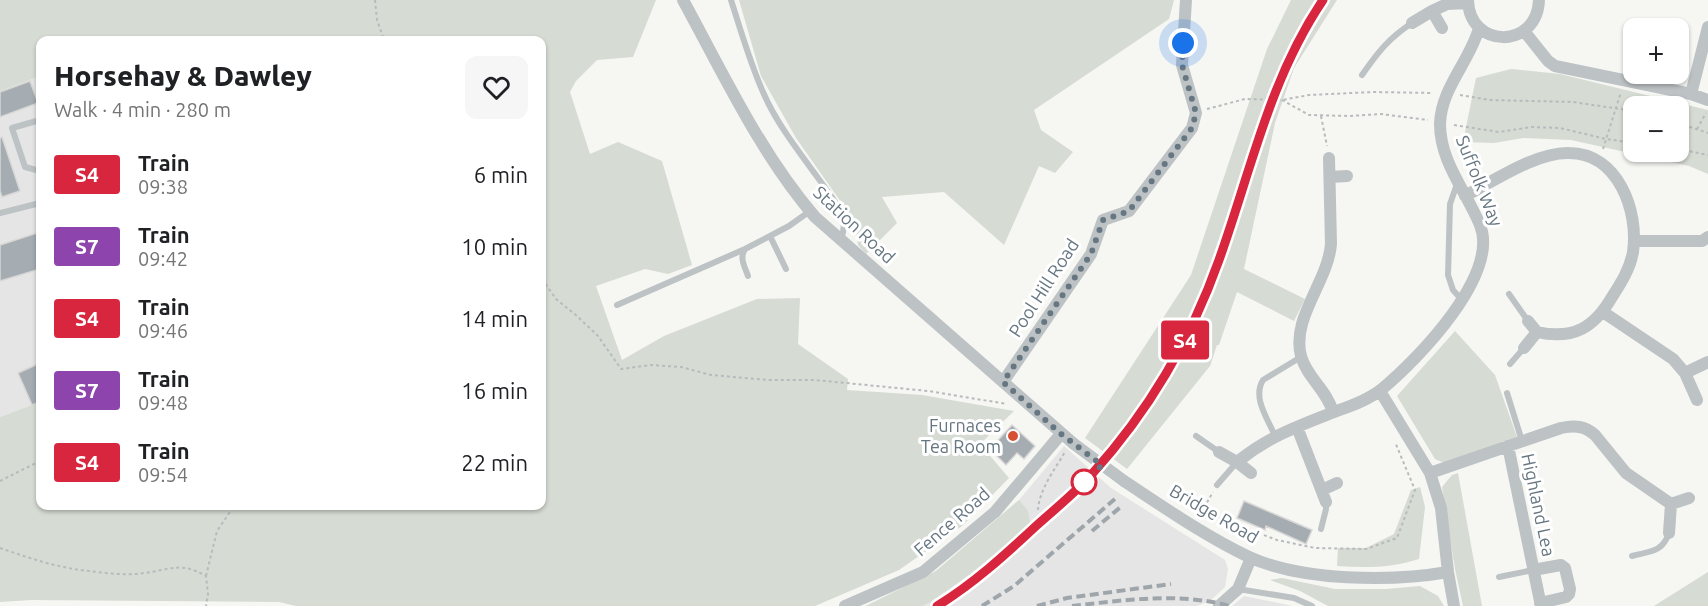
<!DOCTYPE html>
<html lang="en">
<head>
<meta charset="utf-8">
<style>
  :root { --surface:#fff; --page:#f6f6f6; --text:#202124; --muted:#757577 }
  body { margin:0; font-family:Ubuntu,sans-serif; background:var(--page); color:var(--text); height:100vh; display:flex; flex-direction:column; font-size:22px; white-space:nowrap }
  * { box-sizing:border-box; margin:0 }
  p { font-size:20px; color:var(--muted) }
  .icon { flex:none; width:33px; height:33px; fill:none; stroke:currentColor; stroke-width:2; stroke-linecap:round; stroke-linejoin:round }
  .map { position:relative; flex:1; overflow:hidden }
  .sheet { position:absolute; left:36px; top:36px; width:510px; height:474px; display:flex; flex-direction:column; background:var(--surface); border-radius:12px; box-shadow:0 2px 4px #0004 }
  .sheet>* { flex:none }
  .badge { padding:0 12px; border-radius:4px; font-size:21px; line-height:39px }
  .controls { position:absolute; left:1623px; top:18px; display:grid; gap:12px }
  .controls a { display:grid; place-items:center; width:66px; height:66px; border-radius:12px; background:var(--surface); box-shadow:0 2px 4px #0004; font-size:30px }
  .you { position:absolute; width:30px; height:30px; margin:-15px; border:4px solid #fff; border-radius:50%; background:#1a73e8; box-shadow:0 0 0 9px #1a73e833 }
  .map>.badge { position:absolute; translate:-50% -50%; box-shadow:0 0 0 3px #fff }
  .round { display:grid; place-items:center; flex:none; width:63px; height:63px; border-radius:12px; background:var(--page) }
  .head { display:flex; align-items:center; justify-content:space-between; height:102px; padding:0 18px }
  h1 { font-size:28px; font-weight:800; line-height:45px }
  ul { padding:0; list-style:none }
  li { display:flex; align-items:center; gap:18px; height:72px; padding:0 18px }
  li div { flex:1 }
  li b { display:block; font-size:22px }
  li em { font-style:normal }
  li .badge { min-width:66px; font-weight:700; text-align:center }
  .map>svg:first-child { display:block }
  .built { fill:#e4e5e4 }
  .green { fill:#d6dbd3; fill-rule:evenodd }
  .building { fill:#a5adb2; stroke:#d8d7d6; stroke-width:1.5 }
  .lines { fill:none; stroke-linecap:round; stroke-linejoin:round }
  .path { stroke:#b8bbbd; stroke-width:2; stroke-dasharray:3 3; stroke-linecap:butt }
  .service { stroke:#bdc2c5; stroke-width:6 }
  .minor { stroke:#bdc2c5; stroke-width:12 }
  .rail { stroke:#9fa6ab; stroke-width:4; stroke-dasharray:9 4.5; stroke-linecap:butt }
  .minor-bridge { stroke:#bdc2c5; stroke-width:12 }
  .line-casing { stroke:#fff; stroke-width:14 }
  .line { stroke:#d7263d; stroke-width:9 }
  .walk { stroke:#677782; stroke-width:6; stroke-dasharray:0 10.8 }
  .poi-dot { fill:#d65134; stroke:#fff; stroke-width:2 }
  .stop-dot { fill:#fff; stroke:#d7263d; stroke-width:3 }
  .labels { text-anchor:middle; stroke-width:6; stroke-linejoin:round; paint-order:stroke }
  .street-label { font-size:18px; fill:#677782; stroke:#fff }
  .poi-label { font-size:18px; fill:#677782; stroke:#fff; text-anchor:end }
</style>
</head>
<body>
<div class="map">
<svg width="1708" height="606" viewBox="0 0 1708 606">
  <rect width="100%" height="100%" fill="#f6f6f3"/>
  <path class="built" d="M40,76V402L0,417V91Z
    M1064,446L1111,488L1225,560L1228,569L1225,587L1210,601L1197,606H866L936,571L1019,500Z
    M1244,596L1293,606H1232Z"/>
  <path class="green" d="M0,0H656L633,57L597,60L576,81L570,92L590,154L618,142L662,161L692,265L668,274L645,269L596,286L622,360L664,336L757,299L800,298L798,344L848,379L847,390L922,395L1014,411L980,444L1009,478L962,526L899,570L815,606H296L279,602L32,600L0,602V417L40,402V506H542V40H40V76L0,91Z
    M739,0H1174L1169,19L1034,110L1041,130L1073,152L1055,173L1039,166L1004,245L944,192L882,197L897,223L866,254L858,245L855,222L796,138L761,76Z
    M1291,0H1337L1294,68L1275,123L1244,269L1305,299L1294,321L1237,292L1219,345H1217L1210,366L1127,469L1085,438L1191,275L1267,49Z
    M1511,69L1560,74L1708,110V174L1689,166L1571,140L1523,138L1494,143L1463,142L1476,78ZM1634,106H1678V152H1634Z
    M1455,331L1495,375L1517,437L1444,463L1435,459L1397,396Z
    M1458,473L1482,606H1463L1455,569L1442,487L1452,475Z
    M1420,487L1425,507L1419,559C1392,568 1365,568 1337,566L1338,548H1366L1394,534L1411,490Z
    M1019,500L1028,511L1030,524L973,572L930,602L922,606H866L936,571Z
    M1708,572V606H1654Z
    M1282,578L1335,589H1386L1420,586L1438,596L1444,606H1328L1300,591L1270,580Z"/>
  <path class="building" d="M30,81L38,103L0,117V92Z
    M2,137L20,191L2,197L0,191V138Z
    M40,232V269L0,281V245Z
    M40,363V402L32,405L18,373Z
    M1012,425L1035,446L1024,459L1017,453L1006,465L990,449Z
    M1244,501L1312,530L1306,544L1266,526L1265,530L1237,518Z"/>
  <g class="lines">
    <path class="path" d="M375,0L377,20L384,40
      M1460,95L1489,100L1573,102L1634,111
      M1266,99L1283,59L1316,0
      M1282,100L1309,115L1350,116L1381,114L1428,120
      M1207,109L1245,99L1282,100L1309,95L1373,92L1433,93
      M1321,116L1327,146
      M1678,123L1708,133
      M1454,125L1499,132L1532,127L1560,128L1606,139L1634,143
      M1697,129L1706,113
      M1603,149L1621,92
      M1678,149L1708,155
      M542,279L556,299L577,316L598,336L621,369L651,365L681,367L711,375L769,380H815L928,391L1007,404
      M0,481L40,461
      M1038,510C1039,490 1055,469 1065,452
      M1196,513H1205L1277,540L1315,548L1366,549L1397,538L1415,490L1395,442
      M1201,513L1213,492
      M0,548C29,558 58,568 89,571C106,573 127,576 144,573C170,570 180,561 206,576L208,594L206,606
      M206,576L217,531L234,506"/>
    <path class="service" d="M731,0C741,31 750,63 763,92C778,127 804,158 826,189C838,205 849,220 841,239
      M1362,75C1378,52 1389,38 1412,23
      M40,120L12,128L25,167L40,171
      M1457,184L1450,204L1448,275L1453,290L1462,300
      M0,213L40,203
      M770,236L786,269
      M748,276C745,267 739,258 745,249L789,226L810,211
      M1509,294L1528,321
      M617,305L745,249
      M1510,364L1524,348
      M1507,393L1522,441
      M1196,436L1219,452
      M1275,436C1268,419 1252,398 1263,380L1301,357
      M1217,485L1237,462
      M1321,529L1326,509V502
      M1632,556C1650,551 1662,553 1669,533
      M1499,577L1533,570
      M1238,589L1294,598L1312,606"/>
    <path class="minor" d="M683,0C723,73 760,153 815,217L1074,444
      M1468,0C1469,49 1537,50 1539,0
      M1432,11L1447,4L1468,3
      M1412,23L1432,11L1442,28
      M1524,31L1548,61L1555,66L1691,94L1708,100
      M1691,94L1708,27
      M1329,158L1331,244C1328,282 1291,318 1301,356C1307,378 1327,390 1333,412
      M1330,177L1347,176
      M1465,196C1494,181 1536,152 1569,153C1618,153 1639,211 1633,252C1630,269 1621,283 1612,297C1594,328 1573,340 1537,332
      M1634,241H1702L1708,237
      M1603,312L1673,359L1685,373L1697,400
      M1524,348L1537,332L1528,321
      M1685,373L1708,362
      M1003,382L1091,254L1103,220L1129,211L1192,128L1196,113L1182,65L1186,0
      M1380,391L1430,473L1441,508L1448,572L1454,606
      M1297,427L1326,502
      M1508,446L1541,606
      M1219,452L1237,462C1267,438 1293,428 1329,414C1347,407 1367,401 1382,389C1418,359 1500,275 1480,225C1466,191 1440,162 1440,124C1441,88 1470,61 1479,28
      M1237,462L1251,473
      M1430,473L1561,428C1575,425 1585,426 1595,435L1626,473L1671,504
      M1124,481C1165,508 1205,536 1249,557C1302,581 1391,582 1448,572
      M1322,490L1337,483
      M1669,533L1671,504L1689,498
      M1533,570L1561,565L1565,568L1570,589L1569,594L1566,597L1540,603
      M845,606L923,572L995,512L1061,434
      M1219,606L1238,589L1251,558"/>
    <path class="rail" d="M1092,531L1123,505
      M937,606C973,583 1005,555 1036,526C1054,509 1075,493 1092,474C1148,412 1191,339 1219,260C1251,170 1269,81 1323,0
      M982,606L1014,586L1116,498
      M1037,606L1067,598L1171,584
      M1072,606C1124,600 1179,592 1230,606"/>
    <path class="minor-bridge" d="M1074,444L1124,481"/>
  </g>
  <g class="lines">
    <defs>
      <path id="line" d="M937,606C973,584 1005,555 1036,526C1055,509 1075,493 1092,474C1148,412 1191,339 1219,260C1251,171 1269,80 1323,0"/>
    </defs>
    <use href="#line" class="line-casing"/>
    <use href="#line" class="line"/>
    <path class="walk" d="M1084,482L1102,465L1061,434L1003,382L1091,254L1103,220L1129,211L1192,128L1196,113L1182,65L1183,43"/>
  </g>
  <circle class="poi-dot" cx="1013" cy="436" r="6"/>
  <circle class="stop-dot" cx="1084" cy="482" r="12"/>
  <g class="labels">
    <g class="street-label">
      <text transform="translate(1479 181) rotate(68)" y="6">Suffolk Way</text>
      <text transform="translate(854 225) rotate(43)" y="6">Station Road</text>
      <text transform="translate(1044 288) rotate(-57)" y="6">Pool Hill Road</text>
      <text transform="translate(1538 505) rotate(78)" y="6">Highland Lea</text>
      <text transform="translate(1214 514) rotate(30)" y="6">Bridge Road</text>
      <text transform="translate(952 522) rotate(-41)" y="6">Fence Road</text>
    </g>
    <g class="poi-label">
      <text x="1001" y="432">Furnaces<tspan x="1001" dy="21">Tea Room</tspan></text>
    </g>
  </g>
</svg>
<div class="controls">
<a>+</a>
<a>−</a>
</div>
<div class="you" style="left:1183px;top:43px"></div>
<b class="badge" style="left:1185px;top:340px;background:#d7263d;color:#fff">S4</b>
<section class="sheet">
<div class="head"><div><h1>Horsehay &amp; Dawley</h1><p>Walk · 4 min · 280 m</p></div><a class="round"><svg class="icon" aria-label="heart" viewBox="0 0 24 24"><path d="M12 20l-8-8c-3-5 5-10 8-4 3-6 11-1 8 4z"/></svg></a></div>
<ul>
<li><span class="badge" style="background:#d7263d;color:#fff">S4</span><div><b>Train</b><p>09:38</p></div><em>6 min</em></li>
<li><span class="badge" style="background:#8e44ad;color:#fff">S7</span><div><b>Train</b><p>09:42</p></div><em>10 min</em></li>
<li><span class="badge" style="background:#d7263d;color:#fff">S4</span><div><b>Train</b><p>09:46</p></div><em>14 min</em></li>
<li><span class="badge" style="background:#8e44ad;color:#fff">S7</span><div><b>Train</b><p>09:48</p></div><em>16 min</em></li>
<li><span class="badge" style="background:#d7263d;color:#fff">S4</span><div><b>Train</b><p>09:54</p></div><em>22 min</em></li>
</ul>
</section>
</div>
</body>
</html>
